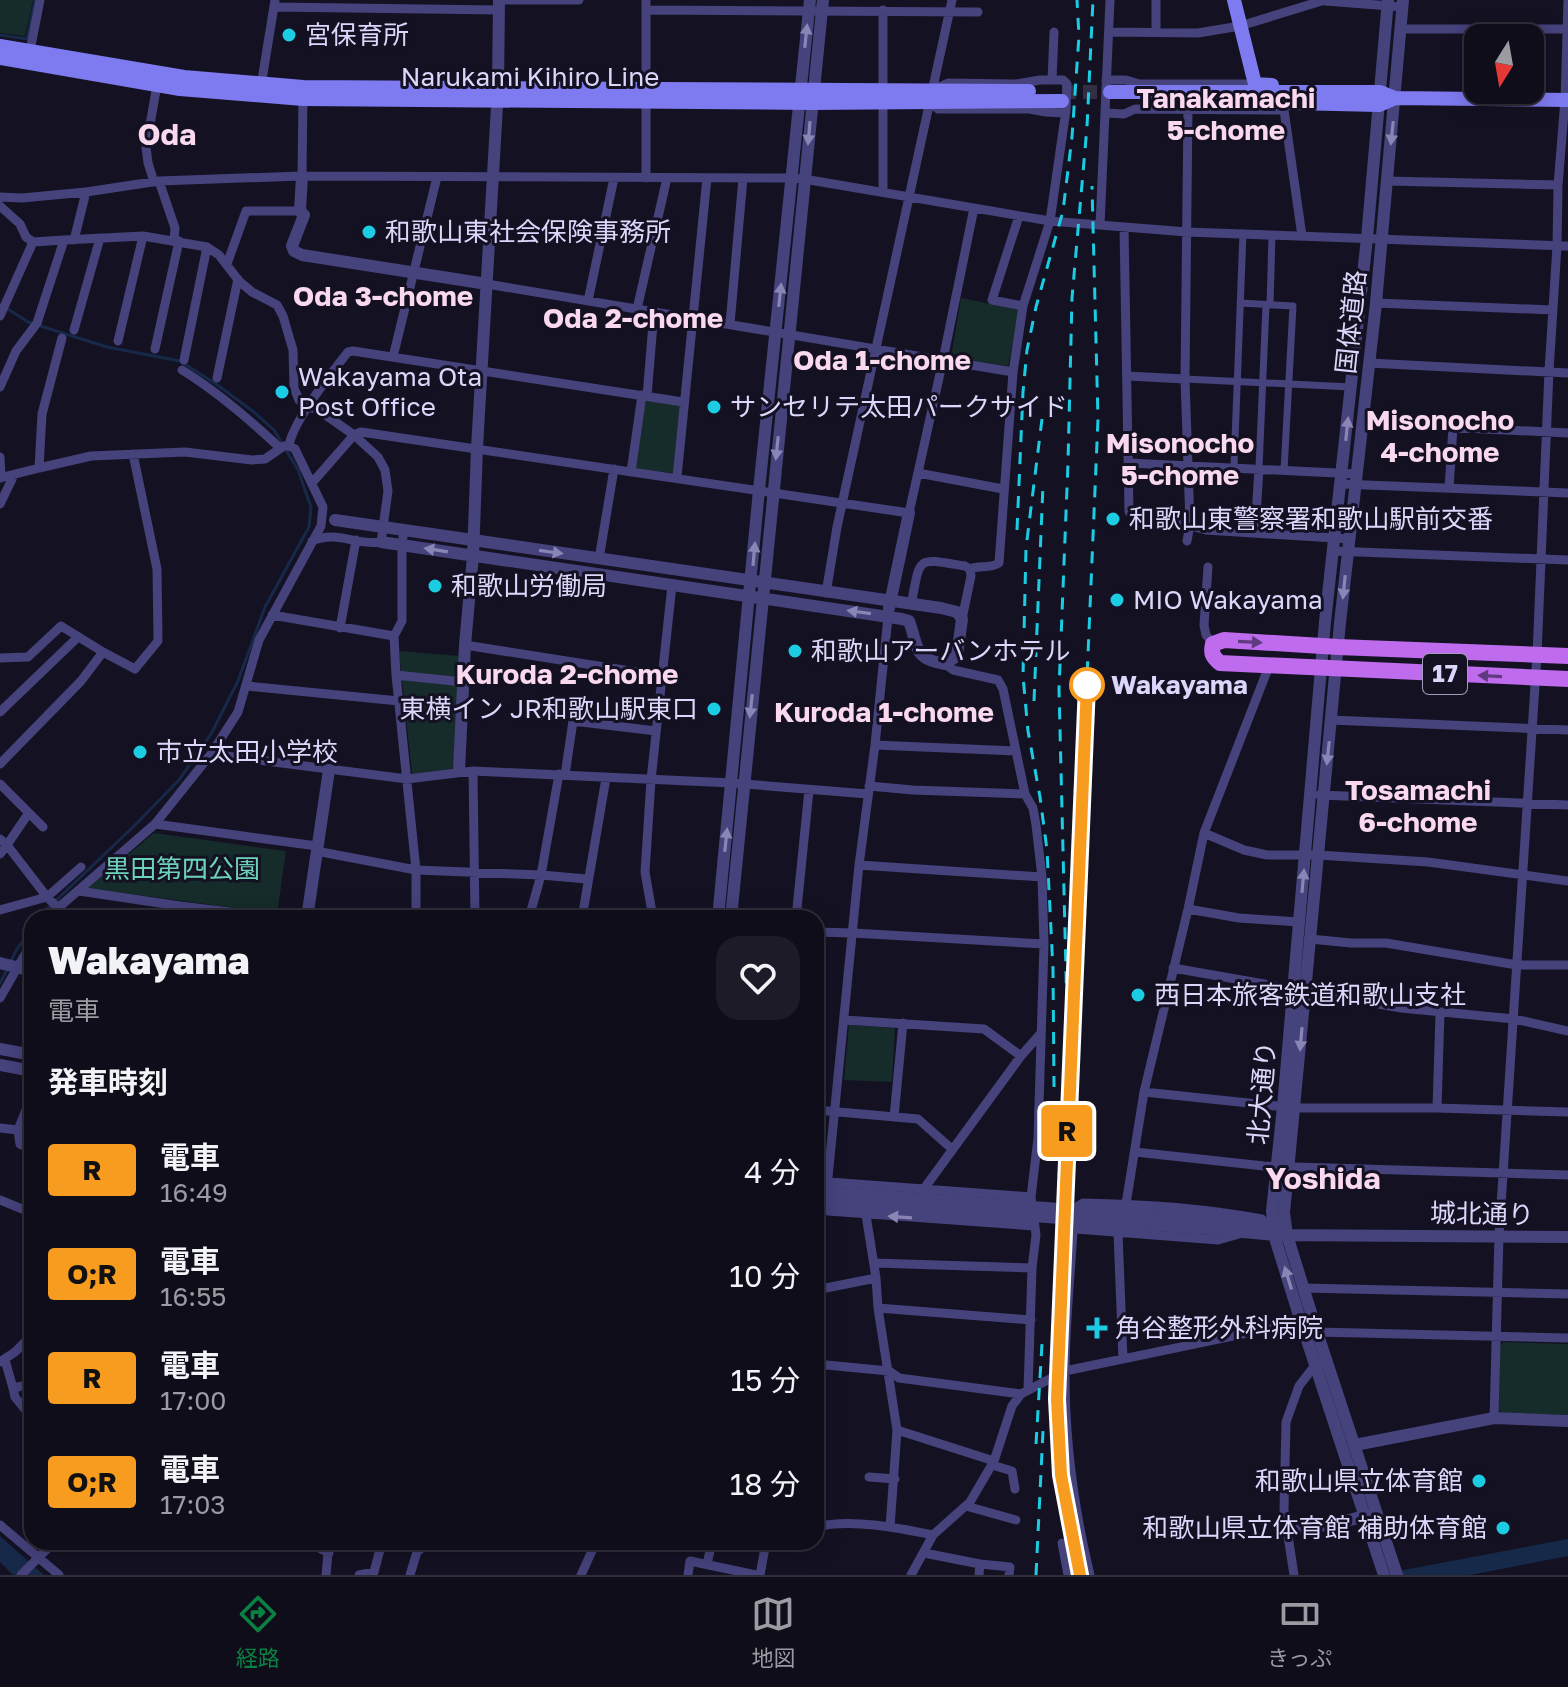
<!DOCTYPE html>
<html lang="ja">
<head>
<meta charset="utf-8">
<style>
  :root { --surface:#0f0d1a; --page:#1d1b27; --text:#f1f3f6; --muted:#9b9ca2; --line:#2f2d39; --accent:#0b8043 }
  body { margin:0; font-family:"Golos Text","Noto Sans JP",sans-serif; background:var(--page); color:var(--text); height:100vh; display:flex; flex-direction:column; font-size:30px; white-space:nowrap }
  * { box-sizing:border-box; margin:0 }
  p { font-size:26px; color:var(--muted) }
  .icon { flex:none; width:44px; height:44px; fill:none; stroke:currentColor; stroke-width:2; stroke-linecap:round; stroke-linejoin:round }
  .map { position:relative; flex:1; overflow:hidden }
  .side { position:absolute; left:24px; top:910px; width:800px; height:640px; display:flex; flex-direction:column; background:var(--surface); border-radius:24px; box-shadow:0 4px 20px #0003,0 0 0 2px var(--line) }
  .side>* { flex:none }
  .badge { padding:0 16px; border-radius:6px; font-size:28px; line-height:52px }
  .needle { width:52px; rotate:191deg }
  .buttons { position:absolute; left:1464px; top:24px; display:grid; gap:16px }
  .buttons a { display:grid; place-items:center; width:80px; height:80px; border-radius:16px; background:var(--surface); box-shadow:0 4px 20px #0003,0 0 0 2px var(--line); font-size:40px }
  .map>.badge { position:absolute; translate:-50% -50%; box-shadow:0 0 0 4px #fff }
  h2 { padding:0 24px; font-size:30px; line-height:72px }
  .round { display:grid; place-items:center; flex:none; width:84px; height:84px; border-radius:24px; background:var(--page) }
  .summary { display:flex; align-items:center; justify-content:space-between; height:136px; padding:0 24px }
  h1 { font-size:38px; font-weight:800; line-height:60px }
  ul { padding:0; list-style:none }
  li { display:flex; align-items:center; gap:24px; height:104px; padding:0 24px }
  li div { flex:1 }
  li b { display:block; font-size:30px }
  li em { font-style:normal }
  li .badge { min-width:88px; font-weight:700; text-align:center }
  .menu { display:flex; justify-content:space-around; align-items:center; height:112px; border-top:2px solid var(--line); background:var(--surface); font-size:22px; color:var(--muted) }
  .menu a { display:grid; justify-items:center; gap:4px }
  .menu .current { color:var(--accent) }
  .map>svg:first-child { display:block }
  .green { fill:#152c2b }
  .water { fill:#162948 }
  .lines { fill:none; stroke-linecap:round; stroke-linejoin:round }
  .stream { stroke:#162948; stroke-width:3 }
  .secondary-tunnel { stroke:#322f43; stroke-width:14; stroke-dasharray:14 7; stroke-linecap:butt }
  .pedestrian { stroke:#45427c; stroke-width:7 }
  .minor { stroke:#45427c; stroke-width:9 }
  .tertiary { stroke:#45427c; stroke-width:12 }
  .secondary { stroke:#7e7aef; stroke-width:14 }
  .primary { stroke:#be6ced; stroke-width:16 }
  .rail { stroke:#1ccce2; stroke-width:3; stroke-dasharray:12 10; stroke-linecap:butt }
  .tertiary-bridge { stroke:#45427c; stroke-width:12 }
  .oneway { fill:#8985b5 }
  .oneway2 { fill:#603a7e }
  .line-casing { stroke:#fff; stroke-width:18 }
  .line { stroke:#f79c1f; stroke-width:12 }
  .poi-dot { fill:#1ccce2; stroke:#141123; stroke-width:3 }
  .stop-dot { fill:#fff; stroke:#f79c1f; stroke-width:4 }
  .labels { text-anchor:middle; stroke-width:6; stroke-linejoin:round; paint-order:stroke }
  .shield { fill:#141123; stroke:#a09cba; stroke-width:2 }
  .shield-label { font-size:24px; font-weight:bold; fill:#dcd7fa }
  .poi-label { font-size:26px; fill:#dcd7fa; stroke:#141123; text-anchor:start }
  .street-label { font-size:26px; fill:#dcd7fa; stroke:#141123 }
  .stop-label { font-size:26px; font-weight:bold; fill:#dcd7fa; stroke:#141123; text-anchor:start }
  .park-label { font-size:26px; fill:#6cd2b9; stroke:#141123 }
  .neighbourhood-label { font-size:28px; font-weight:bold; fill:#fad9ee; stroke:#141123 }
  .quarter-label { font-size:30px; font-weight:bold; fill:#fad9ee; stroke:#141123 }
</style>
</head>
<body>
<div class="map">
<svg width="1568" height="1575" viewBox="0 0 1568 1575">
  <rect width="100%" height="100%" fill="#141123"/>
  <path class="green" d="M0,0H33L25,36L0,33Z
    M961,298L1020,310L1008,366L951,357Z
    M644,399L680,404L673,473L635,469Z
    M399,651L460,656L457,768L412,774Z
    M154,833L286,851L277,914L88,888Z
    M849,1025L895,1028L892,1082L844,1080Z
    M1503,1342L1568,1344V1415L1502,1413L1499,1410L1500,1346Z"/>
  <path class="water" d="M0,1536L44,1575H13L0,1562Z
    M1568,1539V1556L1470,1575H1377Z"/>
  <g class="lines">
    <path class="stream" d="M0,35L27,39L35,0
      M0,304L28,322L107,347L180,361L216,384L254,412L274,430L298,470L311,507L309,527L265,607L238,681L211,734L179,780L132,828L46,910L40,918
      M10,963L17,949L32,929
      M0,983L7,970"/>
    <path class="secondary-tunnel" d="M1062,92H1110"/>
    <path class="pedestrian" d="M1240,303L1293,306L1284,470
      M1270,305L1272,235
      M1185,379L1351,387
      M1234,466L1243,233
      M1259,468L1266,305"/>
    <path class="minor" d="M503,0H579
      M1156,0V32
      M1325,1L1403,7
      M274,7L499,10
      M646,10L978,12
      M1401,29H1568
      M1109,32L1198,33L1240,26L1325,0
      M29,56L40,0
      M1052,80L1054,32
      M1106,80H1126L1139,84H1255
      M261,86L275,0
      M931,102L938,109H1029L1046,112L1064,113
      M1284,110L1302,236
      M1105,113L1110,0
      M302,176L303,95
      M646,178V0
      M159,181L175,228L174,240
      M1387,181L1558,185
      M154,182L148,163L146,147L157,85
      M883,192V10
      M0,197L22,198L86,192L159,181L302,176L792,178L804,179L1050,221L1187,232L1568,246
      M0,206L20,224L26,237L33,242L64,240
      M1019,216L992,300L1023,306
      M1100,225L1105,113L1124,114L1135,109L1284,110V103
      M1124,227L1129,512C1153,524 1181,521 1206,530L1350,539
      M74,240L86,192
      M227,264L246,211H300
      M487,284L1013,372
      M588,301L614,178
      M1376,303L1553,310
      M637,309L667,178
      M0,316L33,242
      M730,324L743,178
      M74,330L100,238
      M118,341L143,236
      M155,349L179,241
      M393,357L437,177
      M184,360L207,247
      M1369,363L1568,373
      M182,370C218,392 249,419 280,448
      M1127,376L1185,379
      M217,378L238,279
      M0,387L16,351L37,323L64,240L143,236L207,247L219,255L239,281L252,292L277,305L283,316L293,350L294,388L299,400L308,407L317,409L354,435L378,457L385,470L388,491L381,542C356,546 338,530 312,541
      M647,396L654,312
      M1363,423L1568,433
      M289,446C292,423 332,372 348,352L353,351L683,402
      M0,457L1,478
      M1129,463L1357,474
      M39,468L42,414L62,338
      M631,472L642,395
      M918,473L1003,489
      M677,477L707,178
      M0,478L39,468L91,456L185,452L252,460L265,459L284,446H289
      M312,483L354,435L361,432L909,513L943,360L974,208
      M1341,484L1568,493
      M1449,488L1453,427
      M0,504L14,475
      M404,529L402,545V621L394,636L396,675L416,870V918
      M1255,532L1259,468
      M1187,541L1190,524L1185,379L1188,109
      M1333,551L1568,560
      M599,559L614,469
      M1208,567L1204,625L1206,635L1213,644
      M826,593L837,527L952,0
      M911,605C921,555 915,558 965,566L970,569C979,565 991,569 999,563L1013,372L1023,306L1050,221L1066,110L1067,84L1063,80H1040L1016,84L948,83L939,87
      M272,615L394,636
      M888,617L875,745L859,865L825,1207L828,1211L1034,1226
      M962,619L971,576L970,569
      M340,628L356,540
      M465,645L662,676
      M0,658L28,657L61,626L103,652
      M945,664L953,670L998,680L1003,689L1025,794L1033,808L1036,825L1042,877L1044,944L1038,1138L1031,1197L1036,1235L1032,1268L1028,1390
      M396,675L463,682
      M247,686L399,701
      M0,712L78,637
      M1331,720L1568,730
      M875,745L1016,751
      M211,754L407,779L473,771L732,783L868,794
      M0,764L81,681L103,652L135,669L158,641L157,569L133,454
      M473,771L475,918
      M565,775L573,721L656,731
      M0,784L43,827
      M869,786L913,790L1025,794
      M1319,795L1568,805
      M28,814L7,845L47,897L81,867
      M155,824L317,846
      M1204,833L1244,850L1267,855H1318L1428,862L1568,881
      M0,839L7,845L0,854
      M316,851L416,870L541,875L587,879
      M859,865L1042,877
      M79,891L180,906L279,918
      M1188,909L1239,918L1299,922
      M0,910L47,897L58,908
      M582,914L620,918
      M50,918L58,908L155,824L211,754L238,712L259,640L321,526L323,507L295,449L289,446
      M529,918L541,875L559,774
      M582,918L606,778
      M653,918L645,872L651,780L672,585
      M796,918L809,790
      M816,932L853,933L1044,944
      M1310,939L1351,943H1386L1517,965H1568
      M1173,968L1401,1008L1514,1019L1568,1031
      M0,998L32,942
      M844,1020L984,1029L1021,1056
      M1144,1092L1295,1108H1437L1568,1112
      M32,1095L18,1130L20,1144L32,1149
      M1437,1108L1440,1013
      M816,1110L918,1119L952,1149
      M894,1117L903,1023
      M0,1128L18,1130
      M1135,1152L1264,1166L1568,1175
      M816,1181L1031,1197
      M923,1190L1021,1056L1041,1033
      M0,1200L32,1213
      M866,1215L876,1278L878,1308L897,1430L890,1527
      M1076,1229L1218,1240L1239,1234
      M874,1263L1032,1268
      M1303,1288L1568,1294
      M816,1290L876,1278
      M878,1308L1031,1320
      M1317,1332L1568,1338
      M1123,1359L1118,1233L1126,1204L1144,1092L1188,909L1204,833L1269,666
      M5,1360L13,1388L32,1384
      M0,1362L15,1352L32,1335
      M816,1364L889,1371L899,1378L1021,1394
      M13,1388L15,1397L32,1418
      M1494,1418L1499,1236L1537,655L1549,371L1557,246L1558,185L1565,100L1568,1
      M897,1430L994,1461
      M992,1465L1012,1471L1015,1489
      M869,1477L895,1479
      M966,1506L1016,1520
      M0,1525L59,1575
      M816,1527C850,1518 899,1528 933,1535
      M307,1542L329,1553
      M1062,1543L1068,1575
      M924,1553L980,1564L979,1575
      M707,1564L712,1542
      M980,1564L1010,1567L1009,1575
      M21,1575L54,1542
      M326,1575L329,1542
      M359,1575L374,1572L382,1542
      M410,1575L417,1552L429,1542
      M581,1575L596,1542
      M688,1575L690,1561L756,1575
      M760,1575L766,1542
      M911,1575L933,1535L970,1502L994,1461L1012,1406L1021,1394L1065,1371L1301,1322
      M1090,1575C1074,1509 1065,1442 1065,1374C1065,1327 1070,1279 1073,1232L1076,1229L1078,1206L1083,1203C1143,1204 1203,1208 1262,1219L1266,1225
      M1294,1575L1284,1510L1286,1422L1299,1386L1316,1364L1320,1363"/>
    <path class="tertiary" d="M302,176L300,211L304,215L292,246L294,251L302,255L487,284
      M335,520L941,608L957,612L962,619L957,656L945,664C913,659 919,648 909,621L902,619L381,542
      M889,608L909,513
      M459,771L465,645L473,556L477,448L498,89L499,0
      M307,918L329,770
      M718,918L759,490L810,0
      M731,918L823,0
      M0,963L32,971
      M0,1049L32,1055
      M0,1065L32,1071
      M816,1190L841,1193
      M816,1201L842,1202
      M1223,1221L1281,1227
      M1222,1230L1274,1235L1568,1237
      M1355,1445L1494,1418L1568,1421
      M1287,1528C1316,1528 1342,1524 1370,1514
      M1384,1575L1301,1322L1274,1235L1272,1211L1283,1107L1325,622L1367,238L1388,0
      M1397,1575L1317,1332L1287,1235L1284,1213L1340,623L1376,303L1403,0"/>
    <path class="secondary" d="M1234,0L1255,84L1272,85
      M0,46L184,77L303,87L1029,91
      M0,58L180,89L303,99L812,103L1062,101
      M1110,92H1380L1395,98L1568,100
      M1245,102L1379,105L1395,98"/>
    <path class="primary" d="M1568,656L1338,647L1224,640L1213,644C1211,653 1212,656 1220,663L1568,679"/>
    <path class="rail" d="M1042,419L1026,548L1023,676L1028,731L1040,797L1047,850L1053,969L1054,1087
      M1017,530L1023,392L1027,350L1036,307L1063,211L1072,137L1079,36L1077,0
      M1034,701L1043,485
      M1076,937L1098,419L1092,186
      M1036,1444L1042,1344
      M1036,1575L1043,1431
      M1075,1575L1059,1500L1052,1423L1053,1349L1067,1013L1059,689L1068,463L1072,298L1087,127L1093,0"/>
    <path class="tertiary-bridge" d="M841,1193L1223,1221
      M842,1202L1222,1230"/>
  </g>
  <defs><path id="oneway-solid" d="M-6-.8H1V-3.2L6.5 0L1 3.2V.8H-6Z" transform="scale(2)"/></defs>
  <g class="oneway">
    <use href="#oneway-solid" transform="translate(806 36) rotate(-84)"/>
    <use href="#oneway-solid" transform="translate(809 133) rotate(95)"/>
    <use href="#oneway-solid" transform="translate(1392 133) rotate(96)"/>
    <use href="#oneway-solid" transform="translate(780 295) rotate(-84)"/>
    <use href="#oneway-solid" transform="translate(1347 429) rotate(-84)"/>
    <use href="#oneway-solid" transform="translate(777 448) rotate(96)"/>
    <use href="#oneway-solid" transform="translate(436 550) rotate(-171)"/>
    <use href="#oneway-solid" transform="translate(551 552) rotate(8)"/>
    <use href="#oneway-solid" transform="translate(754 554) rotate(-85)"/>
    <use href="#oneway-solid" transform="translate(1344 587) rotate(96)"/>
    <use href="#oneway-solid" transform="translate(859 612) rotate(-172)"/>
    <use href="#oneway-solid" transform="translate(751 706) rotate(96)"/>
    <use href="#oneway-solid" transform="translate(1328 753) rotate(96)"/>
    <use href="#oneway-solid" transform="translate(726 840) rotate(-84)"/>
    <use href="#oneway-solid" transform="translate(1303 881) rotate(-85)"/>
    <use href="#oneway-solid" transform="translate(1301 1039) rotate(95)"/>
    <use href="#oneway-solid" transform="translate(900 1217) rotate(-176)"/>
    <use href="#oneway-solid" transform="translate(1288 1278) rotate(-107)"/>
  </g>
  <g class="oneway2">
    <use href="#oneway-solid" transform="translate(1250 642) rotate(3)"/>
    <use href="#oneway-solid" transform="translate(1490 676) rotate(-177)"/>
  </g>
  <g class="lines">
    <defs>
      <path id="line" d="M1080,1575L1061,1475L1057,1399L1087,685"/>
    </defs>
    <use href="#line" class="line-casing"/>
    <use href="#line" class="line"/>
  </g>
  <g class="poi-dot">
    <circle cx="289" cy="35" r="8"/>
    <circle cx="369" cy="232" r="8"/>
    <circle cx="282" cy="392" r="8"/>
    <circle cx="714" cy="407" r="8"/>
    <circle cx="1113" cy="519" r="8"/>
    <circle cx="435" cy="586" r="8"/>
    <circle cx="1117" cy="600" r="8"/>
    <circle cx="795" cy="651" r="8"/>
    <circle cx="714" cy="709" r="8"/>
    <circle cx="140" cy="752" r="8"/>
    <circle cx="1138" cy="995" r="8"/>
    <path d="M1093 1316h8v8h8v8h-8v8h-8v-8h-8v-8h8z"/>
    <circle cx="1479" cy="1481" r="8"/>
    <circle cx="1503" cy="1528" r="8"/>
  </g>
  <circle class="stop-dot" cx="1087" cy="685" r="16"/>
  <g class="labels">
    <rect class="shield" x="1423" y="654" width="44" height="40" rx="6"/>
    <g class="shield-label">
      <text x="1445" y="682">17</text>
    </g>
    <g class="poi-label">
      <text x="305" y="44">宮保育所</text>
      <text x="385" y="241">和歌山東社会保険事務所</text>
      <text x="298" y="386">Wakayama Ota<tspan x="298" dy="30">Post Office</tspan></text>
      <text x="730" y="416">サンセリテ太田パークサイド</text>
      <text x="1129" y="528">和歌山東警察署和歌山駅前交番</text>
      <text x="451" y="595">和歌山労働局</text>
      <text x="1133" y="609">MIO Wakayama</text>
      <text x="811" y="660">和歌山アーバンホテル</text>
      <text x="698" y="718" text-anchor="end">東横イン JR和歌山駅東口</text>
      <text x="156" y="761">市立太田小学校</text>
      <text x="1154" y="1004">西日本旅客鉄道和歌山支社</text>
      <text x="1115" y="1337">角谷整形外科病院</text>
      <text x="1463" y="1490" text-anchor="end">和歌山県立体育館</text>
      <text x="1487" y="1537" text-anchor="end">和歌山県立体育館 補助体育館</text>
    </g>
    <g class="street-label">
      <text x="530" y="86">Narukami Kihiro Line</text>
      <text transform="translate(1351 322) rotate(-84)" y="9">国体道路</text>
      <text transform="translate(1262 1093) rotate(-85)" y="9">北大通り</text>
      <text transform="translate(1482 1214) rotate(1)" y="9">城北通り</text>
    </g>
    <g class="stop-label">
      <text x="1111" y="694">Wakayama</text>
    </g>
    <g class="park-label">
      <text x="182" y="878">黒田第四公園</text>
    </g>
    <g class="neighbourhood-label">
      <text x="1226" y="108">Tanakamachi<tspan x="1226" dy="32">5-chome</tspan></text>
      <text x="383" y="306">Oda 3-chome</text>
      <text x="633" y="328">Oda 2-chome</text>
      <text x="882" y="370">Oda 1-chome</text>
      <text x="1440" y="430">Misonocho<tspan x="1440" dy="32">4-chome</tspan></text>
      <text x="1180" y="453">Misonocho<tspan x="1180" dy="32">5-chome</tspan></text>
      <text x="567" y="684">Kuroda 2-chome</text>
      <text x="884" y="722">Kuroda 1-chome</text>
      <text x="1418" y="800">Tosamachi<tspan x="1418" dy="32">6-chome</tspan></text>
    </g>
    <g class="quarter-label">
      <text x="167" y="145">Oda</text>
      <text x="1323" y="1189">Yoshida</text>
    </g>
  </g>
</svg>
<div class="buttons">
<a><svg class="needle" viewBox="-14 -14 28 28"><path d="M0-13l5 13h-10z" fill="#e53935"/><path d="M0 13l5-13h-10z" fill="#9b9ca2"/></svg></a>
</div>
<b class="badge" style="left:1067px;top:1131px;background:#f79c1f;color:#111">R</b>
<section class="side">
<div class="summary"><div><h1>Wakayama</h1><p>電車</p></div><a class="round"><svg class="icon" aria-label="heart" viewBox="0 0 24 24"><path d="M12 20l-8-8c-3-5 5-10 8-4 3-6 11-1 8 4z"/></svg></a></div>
<h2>発車時刻</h2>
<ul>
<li><span class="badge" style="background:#f79c1f;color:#111">R</span><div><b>電車</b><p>16:49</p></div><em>4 分</em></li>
<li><span class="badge" style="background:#f79c1f;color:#111">O;R</span><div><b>電車</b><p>16:55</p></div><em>10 分</em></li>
<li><span class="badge" style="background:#f79c1f;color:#111">R</span><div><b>電車</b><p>17:00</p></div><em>15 分</em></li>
<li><span class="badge" style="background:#f79c1f;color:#111">O;R</span><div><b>電車</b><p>17:03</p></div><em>18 分</em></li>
</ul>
</section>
</div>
<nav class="menu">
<a class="current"><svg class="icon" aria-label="directions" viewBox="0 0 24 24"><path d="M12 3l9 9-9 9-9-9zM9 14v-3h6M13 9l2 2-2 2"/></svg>経路</a>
<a><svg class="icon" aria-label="map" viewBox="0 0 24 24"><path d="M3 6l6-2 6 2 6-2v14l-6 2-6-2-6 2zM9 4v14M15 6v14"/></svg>地図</a>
<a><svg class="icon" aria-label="tickets" viewBox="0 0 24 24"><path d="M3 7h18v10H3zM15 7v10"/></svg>きっぷ</a>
</nav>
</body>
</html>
